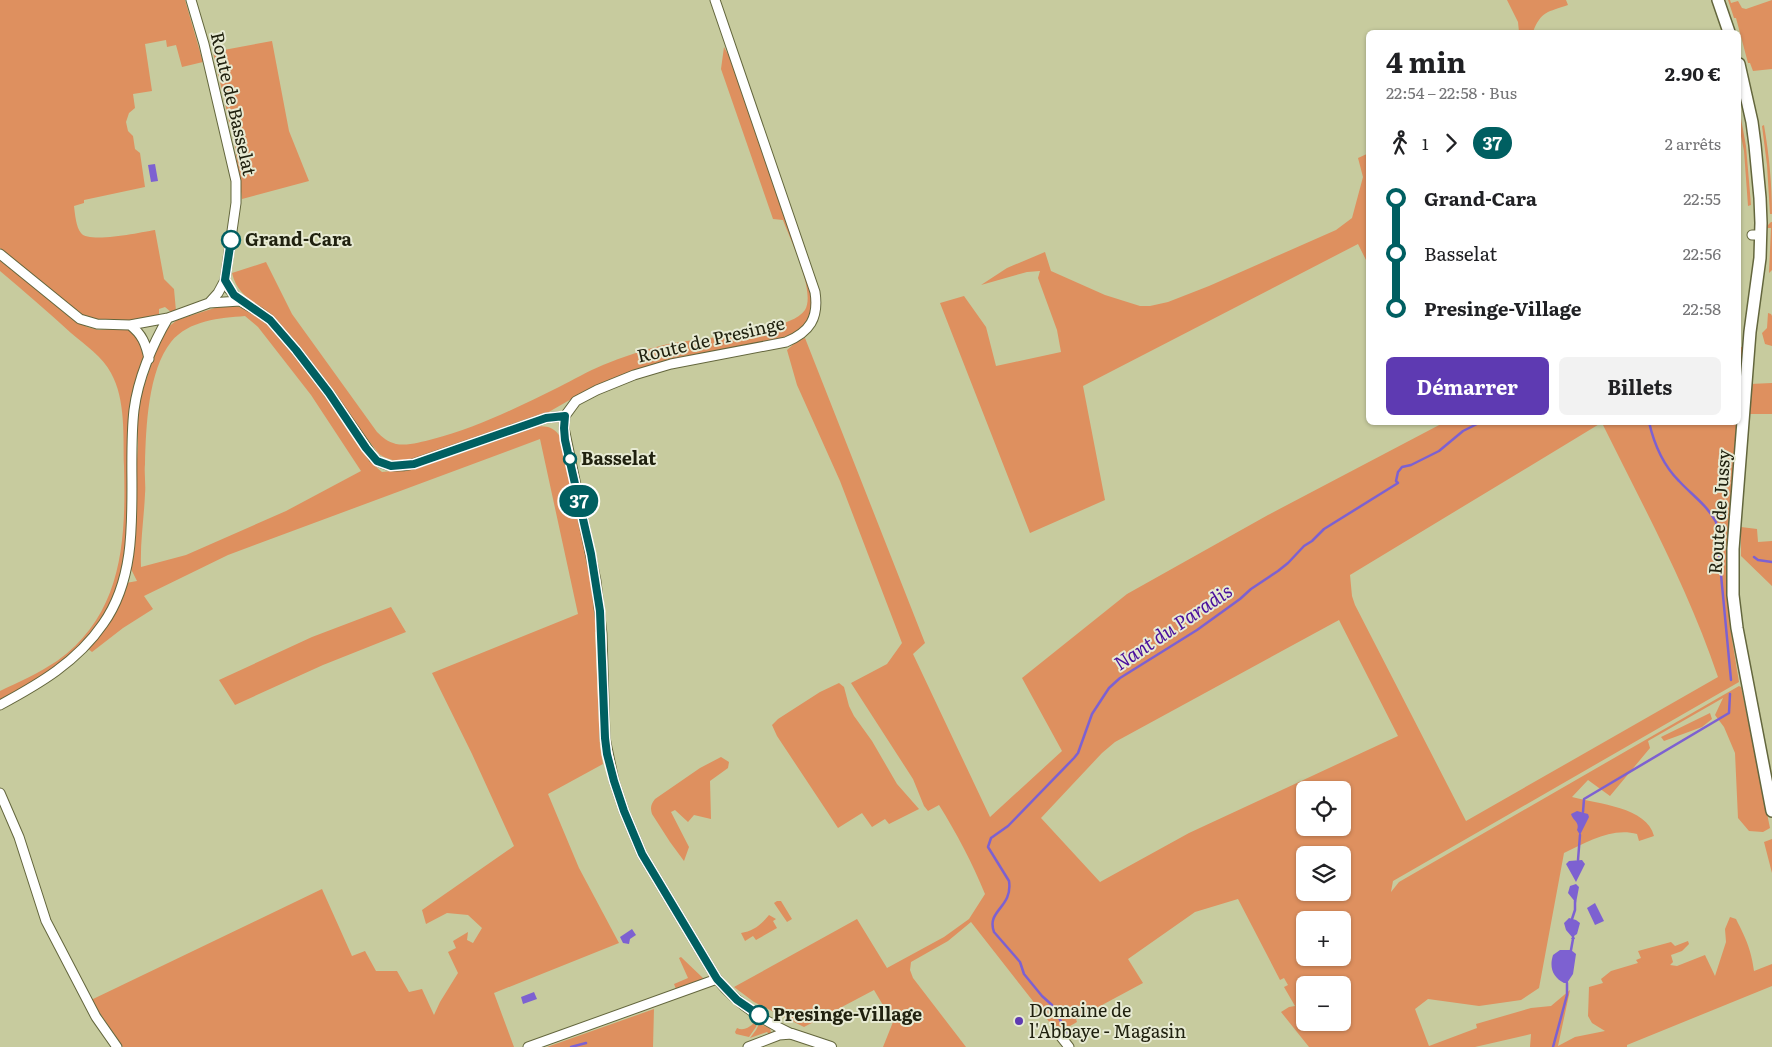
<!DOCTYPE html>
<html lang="fr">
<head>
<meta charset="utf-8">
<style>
  :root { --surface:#fff; --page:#f2f2f2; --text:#202124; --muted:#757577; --accent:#5e3ab2 }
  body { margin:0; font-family:Literata,serif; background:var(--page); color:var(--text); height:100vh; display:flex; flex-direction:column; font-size:19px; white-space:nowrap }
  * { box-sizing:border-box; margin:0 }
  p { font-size:16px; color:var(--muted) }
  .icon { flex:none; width:28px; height:28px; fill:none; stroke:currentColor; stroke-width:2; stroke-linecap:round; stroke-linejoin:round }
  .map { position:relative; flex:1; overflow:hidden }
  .sheet { position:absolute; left:1366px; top:30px; width:375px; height:395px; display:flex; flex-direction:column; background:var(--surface); border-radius:8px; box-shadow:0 1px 4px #0004 }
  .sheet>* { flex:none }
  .badge { padding:0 10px; border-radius:16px; font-size:18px; line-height:32px }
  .controls { position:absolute; left:1296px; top:781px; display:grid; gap:10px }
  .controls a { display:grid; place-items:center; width:55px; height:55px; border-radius:8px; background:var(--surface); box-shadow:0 1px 4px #0004; font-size:25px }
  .map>.badge { position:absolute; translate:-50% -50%; box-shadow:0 0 0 2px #fff }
  .legs { display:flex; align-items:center; gap:8px; height:55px; padding:0 20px; font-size:16px }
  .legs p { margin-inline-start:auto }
  .summary { display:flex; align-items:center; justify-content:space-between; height:85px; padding:0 20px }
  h1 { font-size:28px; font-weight:700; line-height:38px }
  .action { display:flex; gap:10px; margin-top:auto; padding:10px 20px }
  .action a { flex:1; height:58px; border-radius:8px; background:var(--accent); color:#fff; font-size:20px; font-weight:700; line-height:58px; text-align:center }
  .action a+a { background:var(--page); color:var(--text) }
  ul { padding:0 20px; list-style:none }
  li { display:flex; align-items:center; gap:18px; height:55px; font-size:19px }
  li i { display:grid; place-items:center; width:8px; height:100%; margin:0 6px; background:currentColor }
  li i::after { content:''; width:12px; height:12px; margin:-6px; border:4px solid; border-radius:50%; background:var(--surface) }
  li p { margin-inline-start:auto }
  li:first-child i { background:linear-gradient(#0000 50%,currentColor 0) }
  li:last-child i { background:linear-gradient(currentColor 50%,#0000 0) }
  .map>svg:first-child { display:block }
  .green { fill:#de905f; fill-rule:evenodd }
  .water { fill:#7d61d1 }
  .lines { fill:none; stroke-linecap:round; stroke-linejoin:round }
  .stream { stroke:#7d61d1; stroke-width:2.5 }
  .minor-casing { stroke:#63663d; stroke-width:11 }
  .tertiary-casing { stroke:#63663d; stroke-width:12 }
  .secondary-casing { stroke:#63663d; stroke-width:14 }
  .minor { stroke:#fff; stroke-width:9 }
  .tertiary { stroke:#fff; stroke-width:10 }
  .secondary { stroke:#fff; stroke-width:11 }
  .line-1-casing { stroke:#fff; stroke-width:11 }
  .line-1 { stroke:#005f61; stroke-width:8 }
  .stop-1-dot { fill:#fff; stroke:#005f61; stroke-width:2.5 }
  .poi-dot { fill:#5e3ab2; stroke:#e7ead3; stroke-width:2 }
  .labels { text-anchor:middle; stroke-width:4; stroke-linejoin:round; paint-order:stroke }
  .street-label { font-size:18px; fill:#20210f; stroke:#e7ead3 }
  .stop-label { font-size:18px; font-weight:bold; fill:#20210f; stroke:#e7ead3; text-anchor:start }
  .poi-label { font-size:18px; fill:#20210f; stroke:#e7ead3; text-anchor:start }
  .water-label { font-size:19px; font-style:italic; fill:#490f9c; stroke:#e7ead3 }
</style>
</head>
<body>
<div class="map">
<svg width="1772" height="1047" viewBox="0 0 1772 1047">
  <rect width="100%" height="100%" fill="#c7cb9e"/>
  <path class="green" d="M0,0H185L203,62L182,67L176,45L167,47L166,40L145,44L152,91L133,94L135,108L129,113L126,122L128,131L133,136L135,149L140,153L145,187L84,200V203L74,206C75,214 76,227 81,233C89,244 142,232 155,230L164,279L174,289L176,311L171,312L165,307L159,309V316L154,318L103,322L85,317L77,312L0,248Z
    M1507,0H1566L1568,5C1548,12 1541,11 1533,32H1519L1518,22Z
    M1728,0H1730L1731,3L1738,1L1742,8L1746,9L1772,0V69L1753,71L1750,63H1748L1736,18H1734Z
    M272,41L289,131L309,181L242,199L235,146L213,52Z
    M724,47L730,58L809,285L812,297L811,313L805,324L794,334L766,342L679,357L644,368L594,386L547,413L523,420L415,459C402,462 391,462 379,454C362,433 347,410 332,388C314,364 295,342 275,320C259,302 238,299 232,273L266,262L292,314L377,432C382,437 388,442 396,444C408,446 421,442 433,439C477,428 518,407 559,387C573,380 588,371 603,365C622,357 643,350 664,345C694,338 790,333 805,310C816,292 790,239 783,220L773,219L721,69Z
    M1739,108L1746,146L1751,205L1748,206L1744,151L1739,126Z
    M1764,125C1769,154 1772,184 1772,214H1770L1767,165L1762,126Z
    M1369,153V266L1358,244L1083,386L1105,500L1030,533L940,303L964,296L986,327L996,366L1061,352L1057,330L1038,278L1040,271L1027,272L981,285L1007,268L1045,252L1051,271L1105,295L1140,306H1150L1168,302L1209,286L1336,230L1352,218L1363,177L1358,158Z
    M1771,222H1772V270L1769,273L1771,228H1765Z
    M0,258L66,314L87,327L99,330L128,328L137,334L145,357L135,389L124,563L115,598L91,636L53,671L0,702V691C19,682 39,673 57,661C123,614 126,540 124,466C123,437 126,400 111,373C103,357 85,345 71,333C48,312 24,291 0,271Z
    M224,305C286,302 339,437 382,472C423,469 459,454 497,440C509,436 522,429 534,427C545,425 555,427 560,437C577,501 590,565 598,631L595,632L600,747L603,764L548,794L579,868L619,943L494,993L514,1047H123L91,1000L322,889L352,956L365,951L376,971H397L409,992L422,989L434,1015L440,1002L458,973L448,952L456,948L453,941L468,932L467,940L473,943L482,928L468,915L447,913L426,924L422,910L514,846L472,754L432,673L578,614L540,439L228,555L144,596L153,609L123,628L92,652L87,648C109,624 117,614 126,583L137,581L131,569L130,562L138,445L137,414L140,398L147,377L158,345L167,328L177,320ZM245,316L258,327L311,395L361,471L286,511L186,555L141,567C140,543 144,518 145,494C146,484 144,474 145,464C146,427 148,371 171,342C189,320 220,318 245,316Z
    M1768,313L1771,314L1772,316V346L1765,344L1762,333L1767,328Z
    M805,338L925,643L913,654L990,817L1062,751L1022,678L1127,594L1268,515L1443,423H1601L1350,575L1352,596L1355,605L1466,821L1718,677C1688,588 1643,506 1602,423H1737L1727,574L1730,627L1739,682L1393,881L1391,892L1399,882L1739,686L1741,687L1770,828L1763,832L1749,831L1738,818L1735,753L1724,727L1715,715L1723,698L1648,741L1650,748L1610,796L1588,780L1572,797C1598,804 1647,807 1654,836L1639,841L1637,834C1612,827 1587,842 1564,853L1539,988L1521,1000L1479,1006L1428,999L1415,1009L1429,1046L1477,1028L1476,1024L1531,1008L1551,1006L1570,990L1558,1046L1575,1037L1605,1031L1592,1023L1588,1016L1589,987L1603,983L1601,979L1611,971L1638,963L1636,960L1641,958L1638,951L1671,942L1675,946L1688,941L1689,944L1682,951L1671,955L1673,962L1670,965L1677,966L1705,955L1715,976L1726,942L1725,929L1730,917L1736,919C1746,939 1751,949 1754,971L1772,964V986L1627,1045V1047H1530L1531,1034L1475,1047H1309L1281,1012L1289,1007L1295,1006L1284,987L1288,985L1284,978L1280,980L1238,899L1195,912L1128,959L1143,983L1076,1019L1077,1022L1058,1033L971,922L948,941L911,962L910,970L913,978L966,1047H883L893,1022L874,990L804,1027L754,1002L734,987L857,919L887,968L944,937L969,919L985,894C972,862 957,834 939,805L928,811L924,806L913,779L851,683L887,664L902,643L840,481L797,385L787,350L797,341ZM1339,620L1398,736L1189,833L1100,882L1041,818L1102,753L1115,742ZM1305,790H1342V828H1305ZM1305,855H1342V892H1305ZM1305,920H1342V958H1305ZM1305,985H1342V1022H1305Z
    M1739,347H1743L1739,405Z
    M1772,383V414H1748L1750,384Z
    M1741,527L1757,529L1758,542L1772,541V586L1741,556Z
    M391,607L406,632L323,665L235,705L219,680L312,637Z
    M839,683L844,687L849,706L854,716L872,741L897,784L919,809L889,824L885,819L872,827L862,813L838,828L777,736L772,725L778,719L820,692Z
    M1710,713L1712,719L1702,727L1664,741L1661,737Z
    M721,757L729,762L728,768L710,781L711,819L694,815L688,822L675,810L671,812L689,847L684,861L670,842L652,814C650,808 651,804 655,799L700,768Z
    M1772,839V873L1764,842Z
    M777,901H781L792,919L787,922L774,903Z
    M769,915L776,919L773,921L777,928L756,940L753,936L745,941L741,933C753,931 761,925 769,915Z
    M681,957L704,979L676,989L674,984L688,978L679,958Z
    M654,1009L653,1047H547Z
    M752,1020L757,1023L756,1027L749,1037L736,1034L735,1032L737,1028C743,1031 748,1028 753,1024Z
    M759,1024L770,1028L771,1033L769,1034L767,1032L750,1038L756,1030Z"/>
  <path class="water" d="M155,164L158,181L151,182L148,165Z
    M1577,811L1588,814L1589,817L1580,835L1577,830C1580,822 1573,821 1571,814Z
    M1582,860L1585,864L1576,882L1566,864L1569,861Z
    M1576,884L1579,887L1576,903L1568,893L1570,886Z
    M1595,903L1604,921L1595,925L1587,908Z
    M1569,918L1576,920L1580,923L1577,934L1574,936L1575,939H1571L1572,937L1566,930L1564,923Z
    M632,929L636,935L630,939L629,944L623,943L620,937Z
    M1560,950H1571L1576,954L1573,974L1567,983H1564C1553,977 1549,968 1553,955Z
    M534,992L537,999L523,1004L521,997Z"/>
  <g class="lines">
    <path class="stream" d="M1649,422C1654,444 1663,465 1679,481C1692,495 1707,505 1716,522L1731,680
      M1754,557L1758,560L1772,562
      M1583,812L1584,799L1729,713L1730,694
      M1578,860L1580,835
      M1572,919L1575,910V901
      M1571,950L1573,939
      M1066,1041L1069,1036L1052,1005L1042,996L1024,974L1020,962L994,932C986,910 1013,908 1009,881L988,847L991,838L1008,826L1074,758L1078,753L1092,714L1109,688L1120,678L1197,630L1240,599L1251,589L1278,571L1288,563L1304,546L1312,541L1324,529L1398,483L1396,481L1398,472L1402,467L1411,465L1439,451L1463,431L1481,422
      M571,1047L586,1043
      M1553,1047L1567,995V983"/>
    <defs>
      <path id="minor" d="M191,0L204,44L236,181V203L225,280L229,289L240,301L259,312L270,320L296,350L329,393L374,458C385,468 399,467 413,464L546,418L565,416
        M715,0L815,292C819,318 810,332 786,342L671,364L634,375L597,390L576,401L565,416L564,428L596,581L602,634L605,738L614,781L624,811L642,854L717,979C736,1003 764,1021 792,1034
        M1752,235H1760
        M0,254L80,319L97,324L130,325L168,318L209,303L218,293L225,280
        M209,303L240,301
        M130,325C142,334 146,344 149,359
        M0,705C39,684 77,662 103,624C146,564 126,479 134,410C138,379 152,345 168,318
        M0,793L19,837L46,921L96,1017L117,1047
        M1058,1033L1069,1047
        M528,1047L717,979
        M748,1047L779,1035L792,1034"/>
      <path id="tertiary" d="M792,1034L831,1047"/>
      <path id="secondary" d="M1718,0L1729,32
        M1739,64L1752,122L1755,145L1760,198L1761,223L1760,258L1750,332L1733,549V595L1737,628L1772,811"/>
    </defs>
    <use href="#minor" class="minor-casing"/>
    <use href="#tertiary" class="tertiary-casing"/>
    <use href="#secondary" class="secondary-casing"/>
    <use href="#minor" class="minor"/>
    <use href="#tertiary" class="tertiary"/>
    <use href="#secondary" class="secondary"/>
  </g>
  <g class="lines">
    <defs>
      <path id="line-1" d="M231,240L225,280L234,295L270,320L296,350L329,393L366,448L377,461L391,466L414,464L546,418L565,416L564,428L565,440L591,554L600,611L605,738L607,754L614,781L624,811L642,854L717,979L737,1000L759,1015"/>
    </defs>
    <use href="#line-1" class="line-1-casing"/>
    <use href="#line-1" class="line-1"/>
  </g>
  <g class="stop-1-dot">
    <circle cx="231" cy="240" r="9"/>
    <circle cx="570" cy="459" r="6"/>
    <circle cx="759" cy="1015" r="9"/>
  </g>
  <circle class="poi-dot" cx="1019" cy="1021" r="5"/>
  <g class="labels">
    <g class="street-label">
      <text transform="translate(233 104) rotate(77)" y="6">Route de Basselat</text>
      <text transform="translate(711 340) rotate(-13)" y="6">Route de Presinge</text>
      <text transform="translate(1720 512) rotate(-86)" y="6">Route de Jussy</text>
    </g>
    <g class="stop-label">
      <text x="245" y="246">Grand-Cara</text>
      <text x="581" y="465">Basselat</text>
      <text x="773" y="1021">Presinge-Village</text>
    </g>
    <g class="poi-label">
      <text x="1029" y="1017">Domaine de<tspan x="1029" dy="21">l'Abbaye - Magasin</tspan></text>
    </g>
    <g class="water-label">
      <text transform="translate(1173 627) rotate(-34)" y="7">Nant du Paradis</text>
    </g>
  </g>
</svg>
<div class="controls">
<a><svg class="icon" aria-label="locate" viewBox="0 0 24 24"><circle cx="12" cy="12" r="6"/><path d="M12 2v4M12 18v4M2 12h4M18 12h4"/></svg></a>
<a><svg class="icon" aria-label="layers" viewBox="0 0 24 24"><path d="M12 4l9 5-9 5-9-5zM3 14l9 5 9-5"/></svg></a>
<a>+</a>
<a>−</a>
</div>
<b class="badge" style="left:579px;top:501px;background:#005f61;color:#fff">37</b>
<section class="sheet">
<div class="summary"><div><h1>4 min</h1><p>22:54 – 22:58 · Bus</p></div><b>2.90 €</b></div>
<div class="legs"><svg class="icon" aria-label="walk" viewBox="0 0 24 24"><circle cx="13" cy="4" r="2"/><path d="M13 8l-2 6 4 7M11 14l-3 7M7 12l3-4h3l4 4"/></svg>1<svg class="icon" aria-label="forward" viewBox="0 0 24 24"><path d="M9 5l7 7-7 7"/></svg><b class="badge" style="background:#005f61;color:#fff">37</b><p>2 arrêts</p></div>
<ul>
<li><i style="color:#005f61"></i><b>Grand-Cara</b><p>22:55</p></li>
<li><i style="color:#005f61"></i><span>Basselat</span><p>22:56</p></li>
<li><i style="color:#005f61"></i><b>Presinge-Village</b><p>22:58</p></li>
</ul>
<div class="action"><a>Démarrer</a><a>Billets</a></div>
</section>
</div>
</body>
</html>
